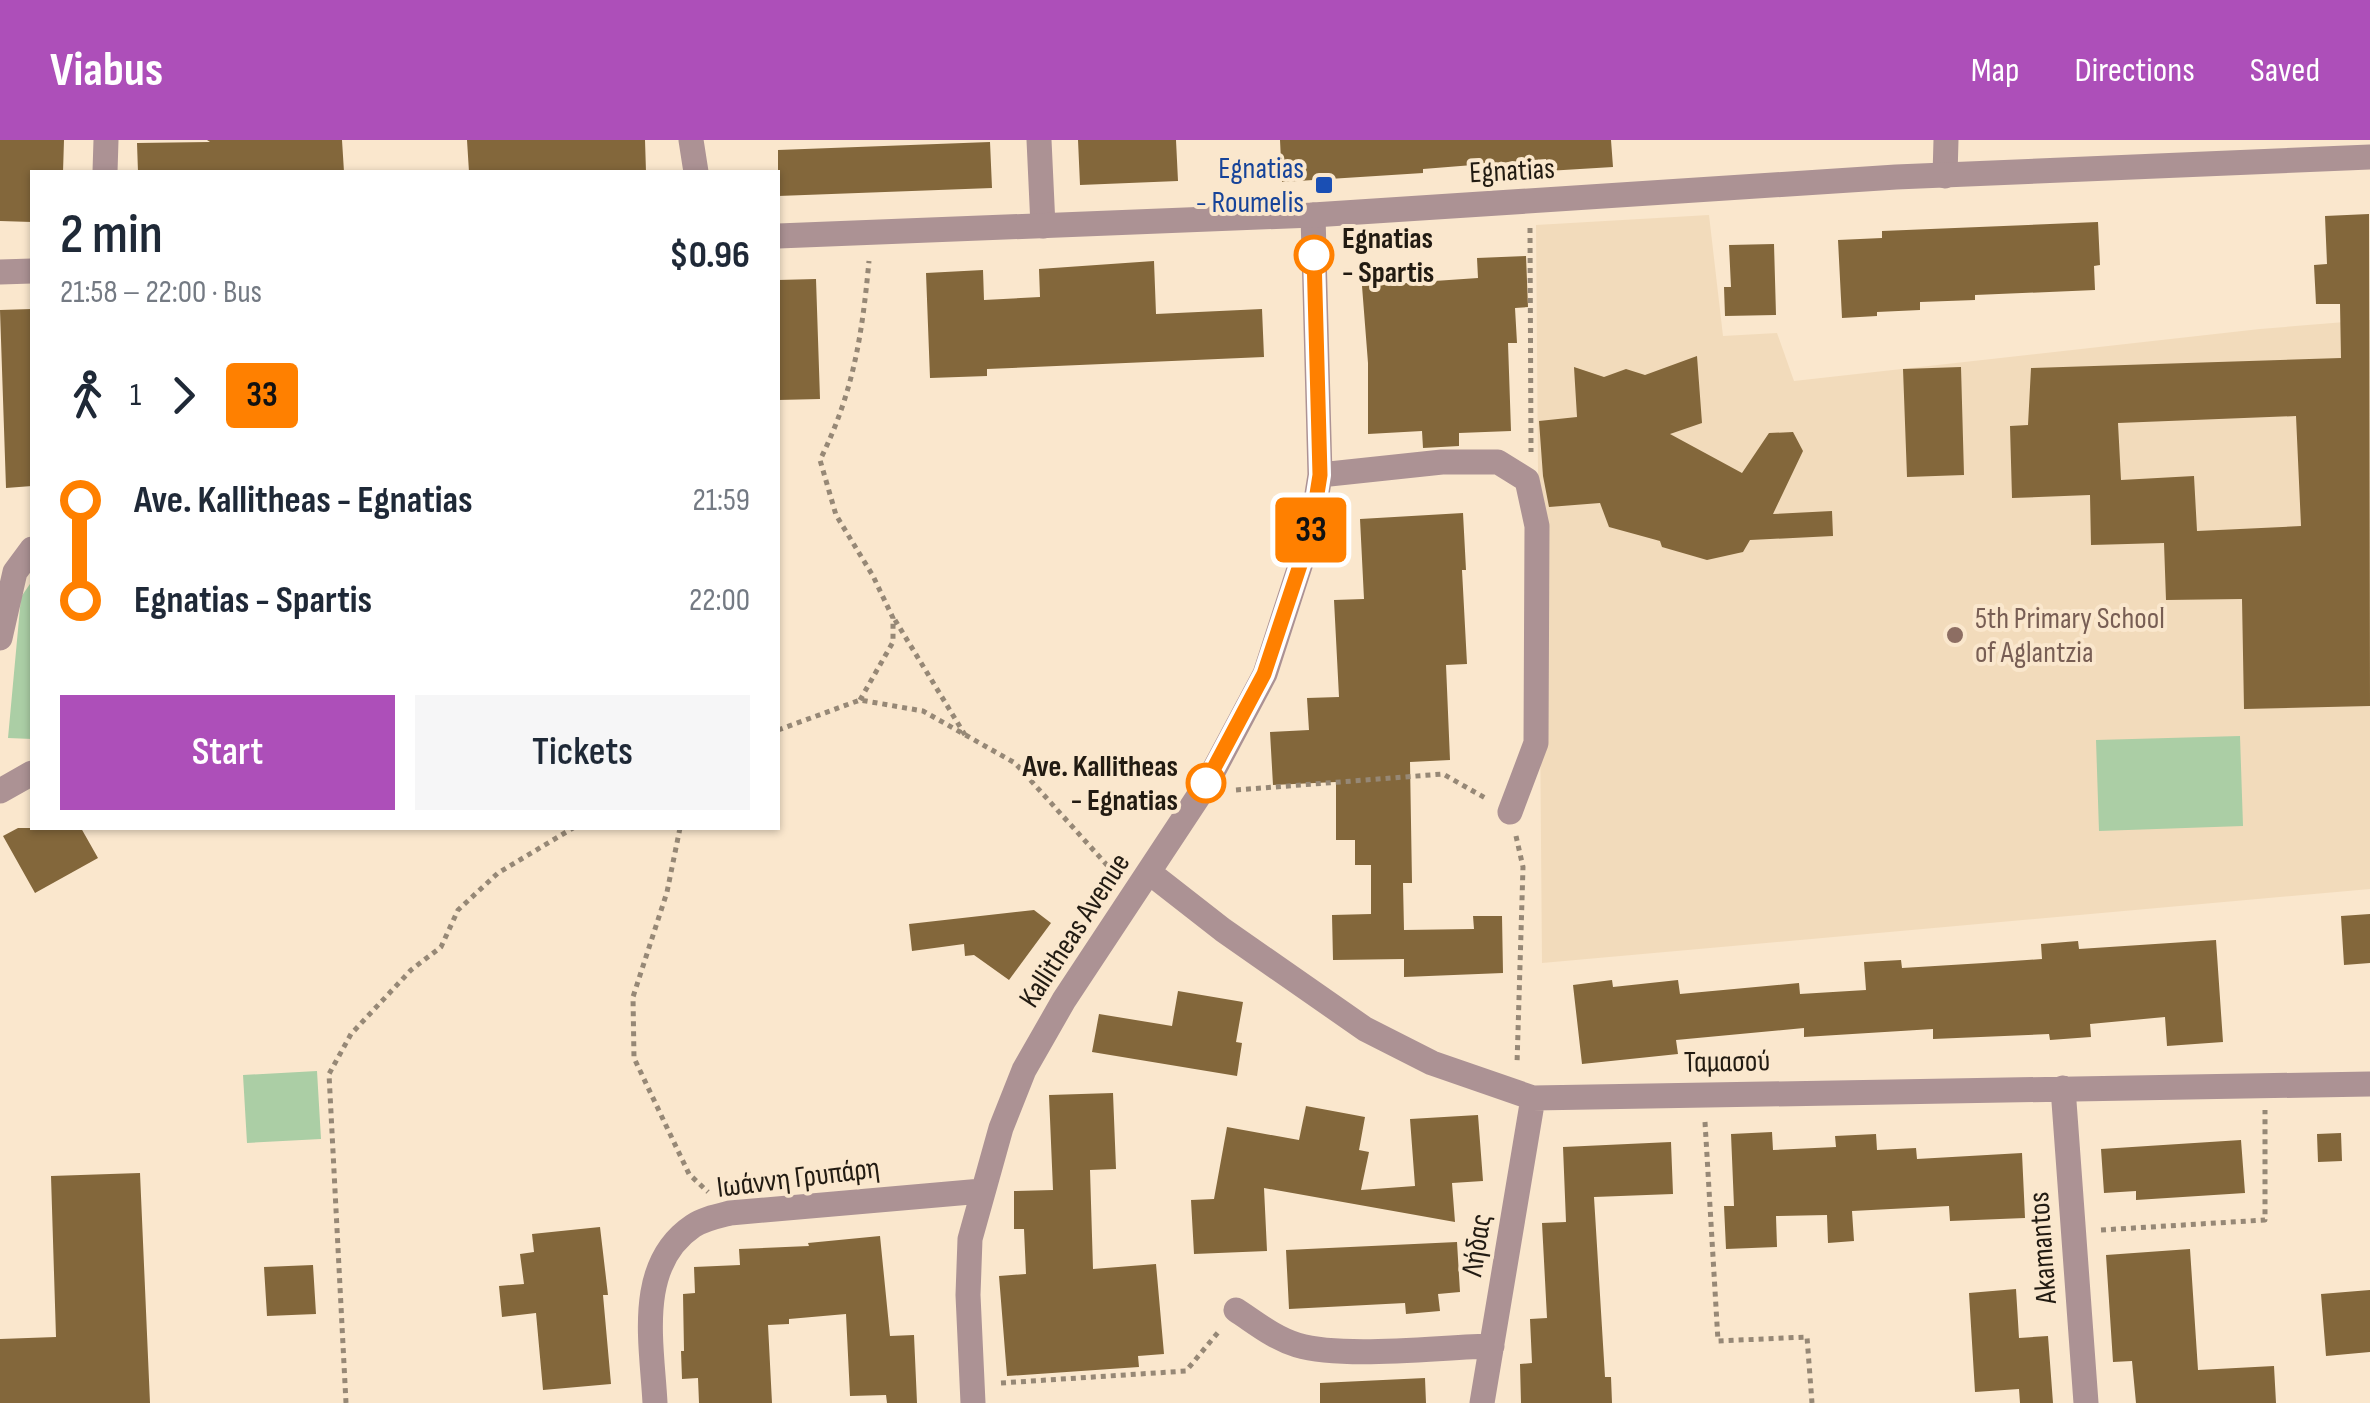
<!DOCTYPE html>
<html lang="en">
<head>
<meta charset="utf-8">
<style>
  :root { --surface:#fff; --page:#f6f6f7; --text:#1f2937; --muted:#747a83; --accent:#ad4fb9 }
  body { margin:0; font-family:"Sofia Sans Condensed",sans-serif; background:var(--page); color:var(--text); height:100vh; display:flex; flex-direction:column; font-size:38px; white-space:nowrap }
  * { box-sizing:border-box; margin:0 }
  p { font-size:32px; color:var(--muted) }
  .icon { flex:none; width:55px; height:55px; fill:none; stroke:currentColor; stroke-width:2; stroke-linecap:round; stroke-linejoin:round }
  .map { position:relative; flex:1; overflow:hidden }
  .panel { position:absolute; left:30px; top:30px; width:750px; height:660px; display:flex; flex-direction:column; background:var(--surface); border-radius:0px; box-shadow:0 2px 8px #0004 }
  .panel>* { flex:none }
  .badge { padding:0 20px; border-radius:8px; font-size:35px; line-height:65px }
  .map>.badge { position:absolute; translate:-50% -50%; box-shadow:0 0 0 5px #fff }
  .legs { display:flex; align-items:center; gap:15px; height:110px; padding:0 30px; font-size:32px }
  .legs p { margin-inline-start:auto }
  .headline { display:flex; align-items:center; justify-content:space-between; height:170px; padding:0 30px }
  h1 { font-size:55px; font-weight:600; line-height:75px }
  .button { display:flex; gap:20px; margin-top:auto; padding:20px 30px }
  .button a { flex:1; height:115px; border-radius:0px; background:var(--accent); color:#fff; font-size:40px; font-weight:600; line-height:115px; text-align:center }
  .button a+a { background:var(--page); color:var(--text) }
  ul { padding:0 30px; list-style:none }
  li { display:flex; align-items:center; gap:35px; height:100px; font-size:38px }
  li i { display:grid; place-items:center; width:15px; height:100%; margin:0 12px; background:currentColor }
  li i::after { content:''; width:25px; height:25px; margin:-12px; border:8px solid; border-radius:50%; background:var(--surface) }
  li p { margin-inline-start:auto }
  li:first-child i { background:linear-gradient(#0000 50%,currentColor 0) }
  li:last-child i { background:linear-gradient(currentColor 50%,#0000 0) }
  header { display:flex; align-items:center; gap:60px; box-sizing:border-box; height:140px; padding:0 50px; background:var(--accent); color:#fff }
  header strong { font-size:48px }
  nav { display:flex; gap:55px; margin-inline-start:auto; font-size:35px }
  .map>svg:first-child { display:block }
  .built { fill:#f2dbbb }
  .green { fill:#abcea5 }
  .building { fill:#83673b; fill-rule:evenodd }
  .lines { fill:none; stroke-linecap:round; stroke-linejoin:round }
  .path { stroke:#968876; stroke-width:5; stroke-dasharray:5 5; stroke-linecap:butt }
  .minor { stroke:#ac9294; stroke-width:25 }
  .tertiary { stroke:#ac9294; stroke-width:25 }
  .line-1-casing { stroke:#fff; stroke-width:22 }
  .line-1 { stroke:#ff8000; stroke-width:15 }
  .transit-dot { fill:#1a4fb4; stroke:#fae7cd; stroke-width:4 }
  .stop-1-dot { fill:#fff; stroke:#ff8000; stroke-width:5 }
  .education-dot { fill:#8d6e63; stroke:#fae7cd; stroke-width:4 }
  .labels { text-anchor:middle; stroke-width:8; stroke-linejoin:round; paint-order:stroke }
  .transit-label { font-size:30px; fill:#164399; stroke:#fae7cd; text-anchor:end }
  .street-label { font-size:30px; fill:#221b12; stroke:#fae7cd }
  .stop-label { font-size:30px; font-weight:bold; fill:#221b12; stroke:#fae7cd; text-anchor:start }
  .education-label { font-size:30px; fill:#785e54; stroke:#fae7cd; text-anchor:start }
</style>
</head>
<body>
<header>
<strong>Viabus</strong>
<nav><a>Map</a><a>Directions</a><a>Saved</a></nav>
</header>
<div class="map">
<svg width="2370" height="1263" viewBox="0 0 2370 1263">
  <rect width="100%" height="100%" fill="#fae7cd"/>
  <path class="built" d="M1709,75L1723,196L1777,193L1794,241L2260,189L2370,180V749L1542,823L1536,85Z"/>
  <path class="green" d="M32,441V599L8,598L21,457Z
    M2240,596L2243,686L2099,691L2096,600Z
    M317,931L321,999L247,1003L243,935Z"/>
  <path class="building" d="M0,0H64L63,32H32V82L0,81Z
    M207,0H342L344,32H138L137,3L210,2Z
    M467,0H645L646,32H469Z
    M1078,0H1176L1178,41L1080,45Z
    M1280,0H1611L1613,27L1547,31L1546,19L1423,29V33L1282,42Z
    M990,2L992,48L778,56V10Z
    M2369,74L2370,566L2244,569L2242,459L2166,460L2164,403L2091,405L2090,355L2012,358L2010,286L2028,285L2031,228L2341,218L2340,164H2316L2314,125L2327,124L2325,76ZM2296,276L2301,386L2197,391L2194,336L2121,340L2118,283Z
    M2098,82L2100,125L2094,126L2095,150L1975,155V160L1920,162V170L1877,172V176L1842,178L1838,100L1882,98V91Z
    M1774,104L1776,175L1725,176L1724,147H1731L1729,105Z
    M1526,116L1528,167L1515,168L1517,203H1508L1511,291L1459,293V306L1423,308L1422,291L1368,294V223L1362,146L1478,138L1477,118Z
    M1154,121L1156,174L1262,169L1264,217L987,229V236L930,238L926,133L983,130L984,160L1040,157L1039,129Z
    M816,139L820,259L778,260V140Z
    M32,169V346L6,348L0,170Z
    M1697,216L1702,283L1670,294L1742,333L1769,293L1793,292L1803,311L1773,374L1832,371L1833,396L1750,400L1743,412L1707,420L1662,407L1660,401L1609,387L1600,363L1549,367L1543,336L1539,281L1577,277L1574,227L1604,237L1626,229L1645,235Z
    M1961,227L1964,335L1907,337L1903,229Z
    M1463,373L1466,430H1462L1467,524L1446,525L1450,620L1410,622L1412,743H1403L1404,790L1474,789L1473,776H1502L1503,833L1404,837V819L1333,820L1332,775L1371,774V725H1355V700H1336V642L1273,645L1270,592L1309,590L1307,558L1339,557L1334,460L1364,459L1360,379Z
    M18,688H81L98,718L35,753L3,696Z
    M1034,770L1051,783L1009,840L974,815L965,816L964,804L912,811L909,784Z
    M2370,774V823L2344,825L2341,776Z
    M2216,800L2223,902L2167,906L2165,877L2090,884L2091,897L2050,900L2049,894L1933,899V889L1804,897V888L1676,900L1678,914L1582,924L1573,845L1612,840L1613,847L1678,840L1680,854L1799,843L1800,854L1866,850L1864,822L1901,820L1902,828L1984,823L2042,819L2041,804L2078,801L2079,809Z
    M1178,851L1243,862L1236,902L1242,903L1237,936L1092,912L1099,874L1172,886Z
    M1113,953L1116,1029L1090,1030L1093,1129L1156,1124L1164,1214L1138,1216L1139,1227L1007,1236L999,1136L1026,1134L1024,1089H1014V1051L1053,1050L1049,955Z
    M1306,966L1365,977L1359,1010L1369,1012L1361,1050L1415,1046L1410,979L1478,975L1483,1041L1452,1043L1455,1082L1264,1048L1267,1111L1194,1114L1191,1060L1214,1059L1227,987L1299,1000Z
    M1772,992L1773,1010L1836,1007L1835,996L1876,994L1877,1010L1916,1008L1917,1019L2022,1013L2025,1078L1950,1081L1949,1066L1852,1071L1854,1101L1828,1103L1827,1075L1776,1076L1777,1107L1726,1109L1724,1066H1734L1731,994Z
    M2341,993L2342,1021L2318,1022L2317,994Z
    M2241,1000L2245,1053L2136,1060V1051L2104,1053L2101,1009Z
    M1671,1002L1673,1054L1594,1057L1605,1237H1611L1612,1263H1521L1520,1224L1532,1223L1530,1179L1547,1178L1542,1083L1566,1082L1563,1007Z
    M140,1033L150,1263H0V1199L56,1197L51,1036Z
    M600,1087L608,1155H603L611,1244L543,1250L536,1173L502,1177L499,1146L524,1144L520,1114L534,1112L532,1094Z
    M880,1096L890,1196L914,1195L917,1263H887L886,1255L850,1256L846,1174L789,1179V1184L768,1185L772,1263H699L698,1238L682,1239L681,1211H684L683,1154L695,1153L694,1127L740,1125L739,1109L809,1106L808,1103Z
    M1457,1102L1460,1152L1438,1154L1440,1171L1406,1174L1405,1163L1289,1169L1286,1110Z
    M2190,1109L2198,1230L2274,1226L2276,1263H2136L2132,1221L2113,1222L2106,1115Z
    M313,1125L316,1174L267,1176L264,1127Z
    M2016,1149L2019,1198L2048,1196L2053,1263H2020L2019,1249L1975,1252L1969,1153Z
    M2370,1150V1212L2326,1216L2321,1154Z
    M1425,1238L1426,1263H1320V1243Z"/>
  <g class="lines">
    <path class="path" d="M1530,88L1531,312
      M895,480L965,595
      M860,560L893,502V478L873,436L836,375L820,320C854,251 862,195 869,121
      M778,590L860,560L923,571L1015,623L1115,734
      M1236,650L1443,634L1487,659
      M680,688L667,752L633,857L634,918L689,1034L708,1052
      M1516,696L1523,727L1517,924
      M1705,982L1718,1201L1807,1197L1812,1263
      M2101,1090L2265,1080V970
      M1001,1243L1186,1231L1220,1190
      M346,1263L329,934L351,894L411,830L441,807L458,770L498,733L573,688"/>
    <path class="minor" d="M1039,0L1043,86
      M105,32L106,0
      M1945,36L1946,0
      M1320,335L1442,322H1498L1527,340L1537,386L1536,603L1510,672
      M0,498L15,432L32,409
      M0,651L32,633
      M1150,733L1223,790L1365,889L1432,923L1533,958L2370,944
      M2063,948L2086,1263
      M1236,1170C1256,1183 1274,1198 1297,1205C1345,1219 1439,1207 1492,1206
      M655,1263C652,1204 635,1125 693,1086C703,1079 718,1076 730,1073L982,1051
      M973,1263L968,1155L970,1099L1001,988L1024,930L1064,860L1206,645L1265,534L1311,392L1320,335L1313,75
      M1482,1263L1533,958"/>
    <path class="tertiary" d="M691,0L696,32
      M778,96L1313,75L1896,37L2370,17
      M0,132L32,131"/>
  </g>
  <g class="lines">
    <defs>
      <path id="line-1" d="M1206,643L1264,534L1311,392L1320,335L1314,115"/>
    </defs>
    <use href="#line-1" class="line-1-casing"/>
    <use href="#line-1" class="line-1"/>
  </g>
  <rect class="transit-dot" x="1314" y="35" width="20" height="20" rx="5"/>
  <g class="stop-1-dot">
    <circle cx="1314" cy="115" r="18"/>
    <circle cx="1206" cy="643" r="18"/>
  </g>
  <circle class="education-dot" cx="1955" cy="495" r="10"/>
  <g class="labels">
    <g class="transit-label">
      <text x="1304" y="38">Egnatias<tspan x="1304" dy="34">- Roumelis</tspan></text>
    </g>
    <g class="street-label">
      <text transform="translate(1512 30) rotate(-3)" y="10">Egnatias</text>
      <text transform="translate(1074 790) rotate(-57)" y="10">Kallitheas Avenue</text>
      <text transform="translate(1727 921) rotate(-1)" y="10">Ταμασού</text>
      <text transform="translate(798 1037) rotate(-7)" y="10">Ιωάννη Γρυπάρη</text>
      <text transform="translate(1476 1105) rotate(-81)" y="10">Λήδας</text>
      <text transform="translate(2042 1108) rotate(-94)" y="10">Akamantos</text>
    </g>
    <g class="stop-label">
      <text x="1342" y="108">Egnatias<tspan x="1342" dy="34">- Spartis</tspan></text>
      <text x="1178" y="636" text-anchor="end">Ave. Kallitheas<tspan x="1178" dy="34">- Egnatias</tspan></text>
    </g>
    <g class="education-label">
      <text x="1975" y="488">5th Primary School<tspan x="1975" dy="34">of Aglantzia</tspan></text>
    </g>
  </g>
</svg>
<b class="badge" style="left:1311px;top:390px;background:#ff8000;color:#111">33</b>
<section class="panel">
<div class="headline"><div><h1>2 min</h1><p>21:58 – 22:00 · Bus</p></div><b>$0.96</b></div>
<div class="legs"><svg class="icon" aria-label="walk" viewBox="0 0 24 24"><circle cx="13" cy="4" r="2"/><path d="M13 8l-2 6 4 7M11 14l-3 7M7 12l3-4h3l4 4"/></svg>1<svg class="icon" aria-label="forward" viewBox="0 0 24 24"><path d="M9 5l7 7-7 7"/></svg><b class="badge" style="background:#ff8000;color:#111">33</b></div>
<ul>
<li><i style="color:#ff8000"></i><b>Ave. Kallitheas - Egnatias</b><p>21:59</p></li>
<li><i style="color:#ff8000"></i><b>Egnatias - Spartis</b><p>22:00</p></li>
</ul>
<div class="button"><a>Start</a><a>Tickets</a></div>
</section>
</div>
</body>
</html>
